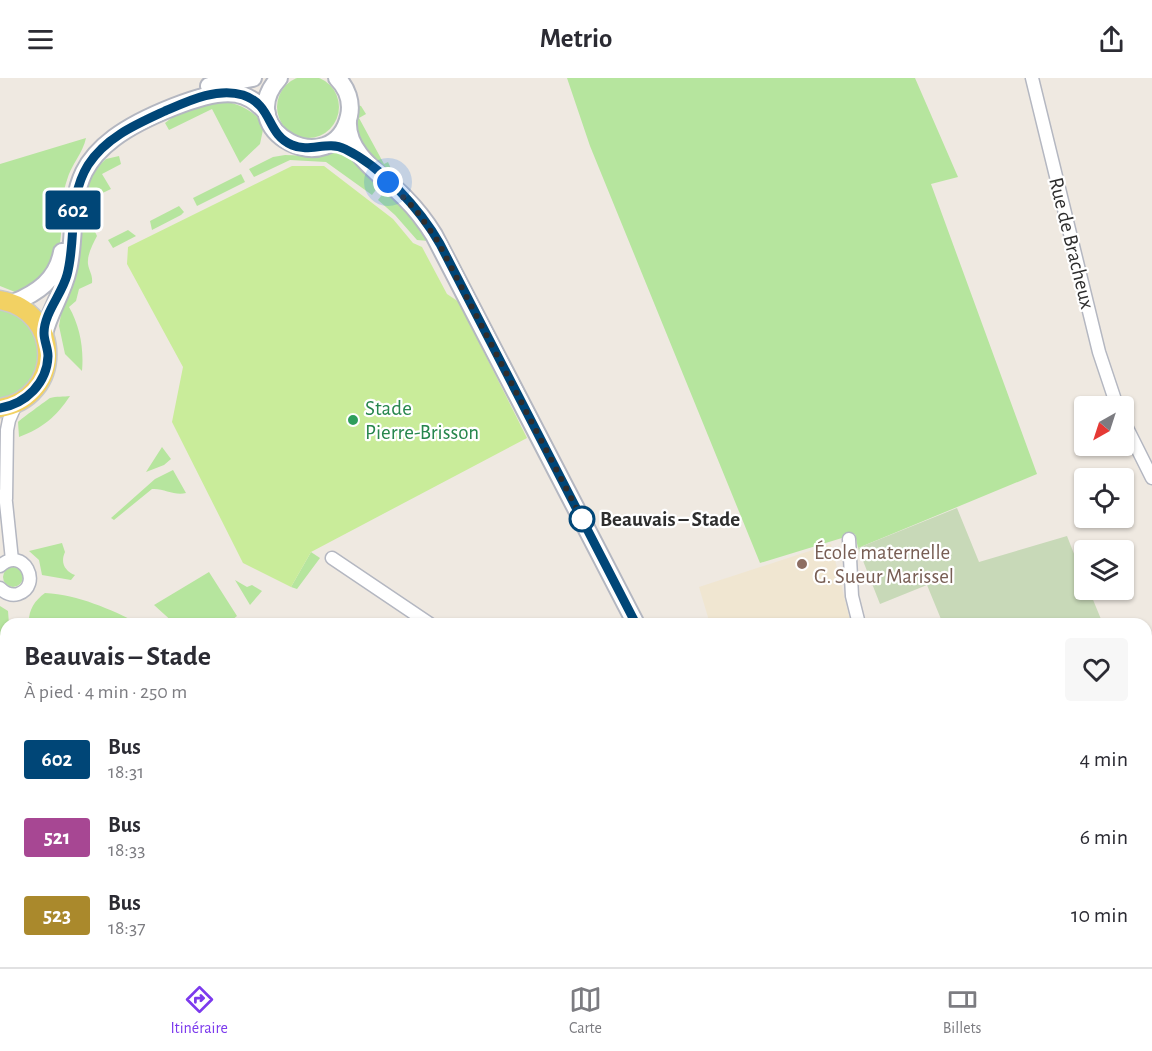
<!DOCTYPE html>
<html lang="fr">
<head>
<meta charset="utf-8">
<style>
  :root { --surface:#fff; --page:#f7f7f7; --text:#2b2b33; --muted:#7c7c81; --line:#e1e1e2; --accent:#7c3aed }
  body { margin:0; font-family:"Alegreya Sans",sans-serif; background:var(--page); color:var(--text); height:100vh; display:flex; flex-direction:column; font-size:22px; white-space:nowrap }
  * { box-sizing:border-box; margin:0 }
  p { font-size:20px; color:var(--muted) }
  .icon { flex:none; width:33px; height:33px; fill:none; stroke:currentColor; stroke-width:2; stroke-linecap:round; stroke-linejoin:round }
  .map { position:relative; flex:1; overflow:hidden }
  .details { position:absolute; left:0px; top:540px; width:1152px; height:350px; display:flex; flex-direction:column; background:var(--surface); border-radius:18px 18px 0 0; box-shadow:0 2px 4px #0004 }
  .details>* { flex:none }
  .badge { padding:0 12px; border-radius:4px; font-size:21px; line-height:39px }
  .needle { width:39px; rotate:219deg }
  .tools { position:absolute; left:1074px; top:318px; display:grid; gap:12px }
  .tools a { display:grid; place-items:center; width:60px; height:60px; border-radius:6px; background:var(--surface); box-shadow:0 2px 4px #0004; font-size:30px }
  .you { position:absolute; width:30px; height:30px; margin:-15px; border:4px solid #fff; border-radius:50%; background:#1a73e8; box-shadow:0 0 0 9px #1a73e833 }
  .map>.badge { position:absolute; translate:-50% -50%; box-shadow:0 0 0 3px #fff }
  .round { display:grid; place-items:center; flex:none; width:63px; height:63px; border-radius:6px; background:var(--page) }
  .head { display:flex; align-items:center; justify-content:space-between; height:102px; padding:0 24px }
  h1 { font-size:28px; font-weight:700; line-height:45px }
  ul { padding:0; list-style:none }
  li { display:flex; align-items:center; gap:18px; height:78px; padding:0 24px }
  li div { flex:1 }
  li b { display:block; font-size:22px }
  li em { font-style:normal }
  li .badge { min-width:66px; font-weight:700; text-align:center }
  header { display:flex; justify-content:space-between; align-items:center; height:78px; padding:0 24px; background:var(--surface); font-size:27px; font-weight:700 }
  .tab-bar { display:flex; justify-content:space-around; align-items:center; height:84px; border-top:2px solid var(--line); background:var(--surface); font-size:16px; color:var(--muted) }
  .tab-bar a { display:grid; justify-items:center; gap:3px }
  .tab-bar .active { color:var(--accent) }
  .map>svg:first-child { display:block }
  .education { fill:#f0e6d1 }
  .green { fill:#b6e59e }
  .cemetery { fill:#c8d9b8 }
  .pitch { fill:#c9ec9a }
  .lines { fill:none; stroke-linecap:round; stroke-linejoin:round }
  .minor-casing { stroke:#b4b7c1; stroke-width:15 }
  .tertiary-casing { stroke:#b4b7c1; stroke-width:16 }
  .secondary-casing { stroke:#b4b7c1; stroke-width:20 }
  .primary-casing { stroke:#c9c9c9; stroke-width:21 }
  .minor { stroke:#fff; stroke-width:12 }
  .tertiary { stroke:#fff; stroke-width:14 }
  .secondary { stroke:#fff; stroke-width:16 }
  .primary { stroke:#f2d163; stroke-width:18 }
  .line-casing { stroke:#fff; stroke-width:14 }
  .line { stroke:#004677; stroke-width:9 }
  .walk { stroke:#2e2e2e; stroke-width:6; stroke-dasharray:0 10.8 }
  .leisure-dot { fill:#2e9e5b; stroke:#fff; stroke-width:2 }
  .stop-dot { fill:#fff; stroke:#004677; stroke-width:3 }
  .education-dot { fill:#8d6e63; stroke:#fff; stroke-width:2 }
  .labels { text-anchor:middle; stroke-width:4.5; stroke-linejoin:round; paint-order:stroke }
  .street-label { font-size:21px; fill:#2e2e2e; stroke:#fff }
  .leisure-label { font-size:21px; fill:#27864d; stroke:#fff; text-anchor:start }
  .stop-label { font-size:21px; font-weight:bold; fill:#2e2e2e; stroke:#fff; text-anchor:start }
  .education-label { font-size:21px; fill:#785e54; stroke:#fff; text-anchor:start }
</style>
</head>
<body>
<header><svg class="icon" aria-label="menu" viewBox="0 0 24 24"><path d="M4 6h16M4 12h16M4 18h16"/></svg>Metrio<svg class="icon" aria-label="share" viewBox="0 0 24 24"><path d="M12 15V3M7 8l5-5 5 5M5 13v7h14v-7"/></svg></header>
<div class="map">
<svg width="1152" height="889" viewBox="0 0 1152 889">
  <rect width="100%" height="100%" fill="#efe9e1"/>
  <path class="education" d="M831,466L851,546H710L699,509Z"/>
  <path class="green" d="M277 29a31 31 0 1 1 62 0a31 31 0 1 1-62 0Z
    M567,0H915L958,99L931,106L1037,396L858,470L855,456L760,485L590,68Z
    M214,21C233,24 253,30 264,47L260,66L240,85L212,31L169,52L165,45L183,31Z
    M357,27L361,28L366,36L359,40L384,86L388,84L393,95L391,96L357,65L352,46Z
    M86,60C83,75 71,87 67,102C57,130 68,167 50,193C43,202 30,209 20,216L0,208V86Z
    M334,73L347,79L381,105L372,117L326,84L290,82L254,99L249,91L273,79L285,77L315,78Z
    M119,78L121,86L102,96L111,111L92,120L94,127L86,135L97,158C93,166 87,176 88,186C89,193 93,197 92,205L79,211L76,223L69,229C80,248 84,271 82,293L65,276L59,248L80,124L91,95L106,81Z
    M241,96L245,104L197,128L193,120Z
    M387,110L407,130L429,163L417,162L395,137L378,122Z
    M179,128L184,134L181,137L152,152L150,143Z
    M128,152L136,158L113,170L108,162Z
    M0,230C10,233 18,236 25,243C46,263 41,299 18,314C13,318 6,319 0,321Z
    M70,318C56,339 43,350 19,359L18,344C21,341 47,322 50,320C56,318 64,319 70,318Z
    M162,369L171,381L164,387L146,394Z
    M173,392L186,415C174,418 164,410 152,411L114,442L111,440L155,401Z
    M62,465L65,474C60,485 65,493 75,497L71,502L42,497L39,482L29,473Z
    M311,474L320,480L297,511L291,509Z
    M3 499a10 10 0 1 1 20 0a10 10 0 1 1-20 0Z
    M209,494L237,538L227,546H175L154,527Z
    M235,502L247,509L252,507L262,513L250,527Z
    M45,515C79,517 110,531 140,546H29C28,533 34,523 45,515Z
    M0,528L8,533L9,546H6V585L0,587Z
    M13,884H111L99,889H0Z"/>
  <path class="cemetery" d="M957,430L979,484L1067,458L1084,501V512H1089L1103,546H943L927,507L880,526L858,470Z"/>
  <path class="pitch" d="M292,88H324L393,141L413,165L422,169L447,216L459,224L527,360L311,474L291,509L243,485L172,344L183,289L127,186L128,169Z"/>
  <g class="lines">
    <defs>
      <path id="minor" d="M1032,0L1099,274L1117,328
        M1124,344L1152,400
        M5,415L12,482
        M6,421L7,352L9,342L16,326
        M849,461L852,518L859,546
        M332,480L430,546
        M0,488C24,467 43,508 18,516C11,518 5,515 0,510
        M1146,585L1152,583
        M1146,621H1152
        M1146,757H1152
        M222,884L225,889
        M342,884V889
        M116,889L127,884"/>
      <path id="tertiary" d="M1146,858L1152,855
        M1146,870L1152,867
        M1074,889L1087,884
        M1102,889L1115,884"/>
      <path id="secondary" d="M279,0C230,54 334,105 349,38C352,24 347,10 337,0
        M209,8L253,0
        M348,43C346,77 384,98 405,120C416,131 426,144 434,157L636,546
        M13,225C37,215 57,202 62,174
        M44,256C49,234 63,215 68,192C76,159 69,125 84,94C91,80 102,69 114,60C138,42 207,10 237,16C249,18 259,26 267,35
        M854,884L862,889"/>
      <path id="primary" d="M0,222C63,233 63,320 0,330"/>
    </defs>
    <use href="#minor" class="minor-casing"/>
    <use href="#tertiary" class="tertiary-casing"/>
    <use href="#secondary" class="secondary-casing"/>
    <use href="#primary" class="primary-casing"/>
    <use href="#minor" class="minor"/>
    <use href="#tertiary" class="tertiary"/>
    <use href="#secondary" class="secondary"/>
    <use href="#primary" class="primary"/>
  </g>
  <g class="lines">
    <defs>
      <path id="line" d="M0,330C26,326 47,305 48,278C48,270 44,263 44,255C44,235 62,216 67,197C77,160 67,121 88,87C106,59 137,46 165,33C188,23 217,9 243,17C273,27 266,56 292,67C310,75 327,62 345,71C382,89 420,131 440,166L636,546"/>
    </defs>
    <use href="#line" class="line-casing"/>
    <use href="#line" class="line"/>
    <path class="walk" d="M388,104L416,132L437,162L582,441"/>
  </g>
  <circle class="leisure-dot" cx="353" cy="342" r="6"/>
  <circle class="stop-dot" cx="582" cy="441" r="12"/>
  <circle class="education-dot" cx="802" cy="486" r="6"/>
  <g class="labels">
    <g class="street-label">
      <text transform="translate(1072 165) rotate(76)" y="7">Rue de Bracheux</text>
    </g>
    <g class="leisure-label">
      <text x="365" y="337">Stade<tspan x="365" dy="24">Pierre-Brisson</tspan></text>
    </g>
    <g class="stop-label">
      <text x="600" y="448">Beauvais – Stade</text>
    </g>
    <g class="education-label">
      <text x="814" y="481">École maternelle<tspan x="814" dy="24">G. Sueur Marissel</tspan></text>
    </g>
  </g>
</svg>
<div class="tools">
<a><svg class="needle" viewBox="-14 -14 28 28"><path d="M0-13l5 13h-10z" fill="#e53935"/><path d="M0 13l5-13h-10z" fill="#7c7c81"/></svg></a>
<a><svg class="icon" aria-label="locate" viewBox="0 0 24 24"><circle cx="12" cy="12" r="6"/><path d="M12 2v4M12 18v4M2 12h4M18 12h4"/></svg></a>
<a><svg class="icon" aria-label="layers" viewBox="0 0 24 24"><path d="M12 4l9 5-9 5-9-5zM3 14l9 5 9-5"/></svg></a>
</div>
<div class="you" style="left:388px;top:104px"></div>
<b class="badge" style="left:73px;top:132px;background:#004677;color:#fff">602</b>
<section class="details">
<div class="head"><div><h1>Beauvais – Stade</h1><p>À pied · 4 min · 250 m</p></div><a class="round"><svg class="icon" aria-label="heart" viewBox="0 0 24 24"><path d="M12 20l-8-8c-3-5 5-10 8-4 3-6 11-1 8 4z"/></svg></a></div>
<ul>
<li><span class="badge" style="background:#004677;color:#fff">602</span><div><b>Bus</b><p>18:31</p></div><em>4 min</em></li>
<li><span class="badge" style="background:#a74793;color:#fff">521</span><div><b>Bus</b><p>18:33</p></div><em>6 min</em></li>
<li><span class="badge" style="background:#aa892c;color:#fff">523</span><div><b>Bus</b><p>18:37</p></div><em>10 min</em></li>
</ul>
</section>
</div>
<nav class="tab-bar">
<a class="active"><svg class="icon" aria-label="directions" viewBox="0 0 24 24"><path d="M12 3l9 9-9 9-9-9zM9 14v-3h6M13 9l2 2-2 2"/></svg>Itinéraire</a>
<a><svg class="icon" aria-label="map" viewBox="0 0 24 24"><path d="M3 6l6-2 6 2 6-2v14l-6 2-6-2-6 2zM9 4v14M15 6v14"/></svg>Carte</a>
<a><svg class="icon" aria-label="tickets" viewBox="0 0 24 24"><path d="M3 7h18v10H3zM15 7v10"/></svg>Billets</a>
</nav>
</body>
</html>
